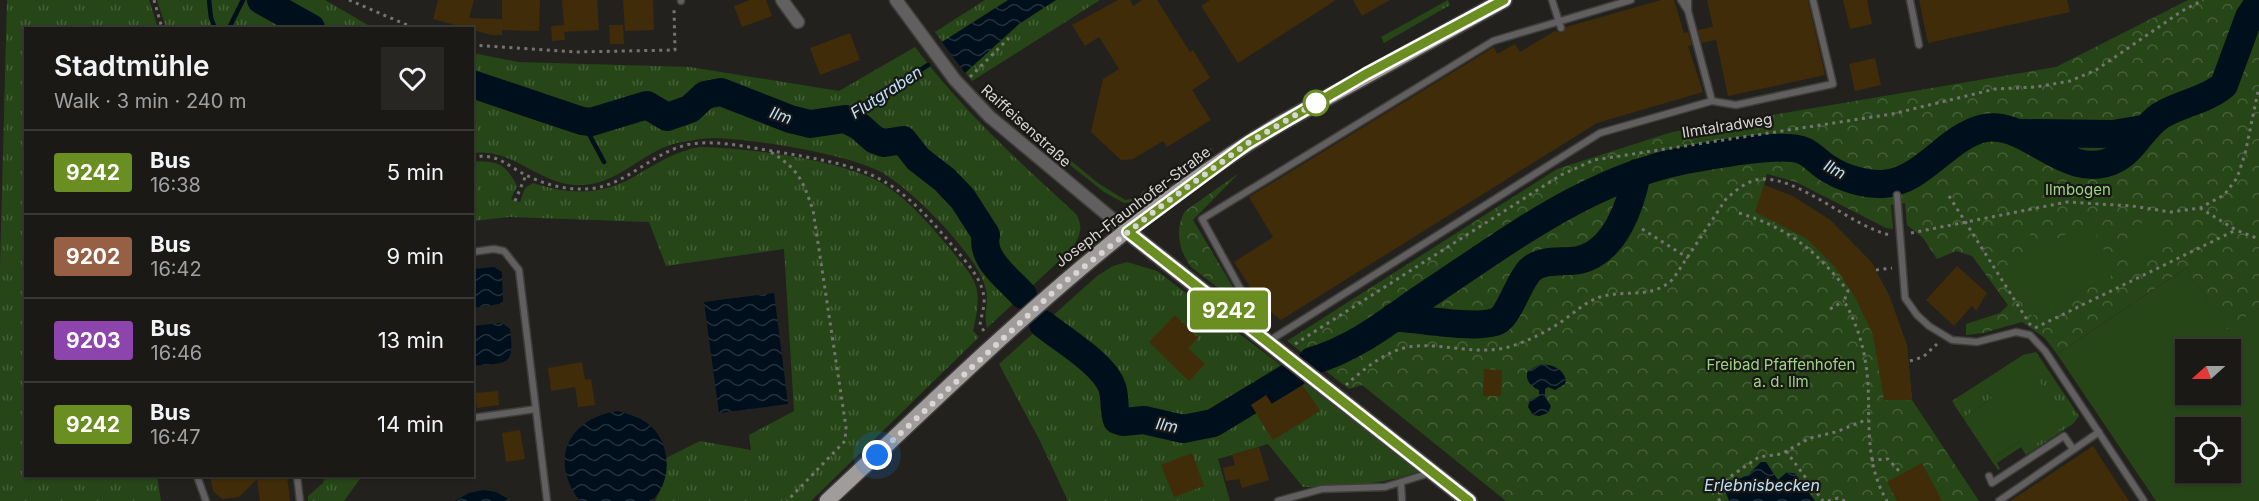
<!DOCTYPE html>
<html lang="en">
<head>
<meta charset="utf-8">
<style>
  :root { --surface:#1a1916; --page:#272623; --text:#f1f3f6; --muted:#9fa0a1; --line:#383835 }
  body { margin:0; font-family:Inter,sans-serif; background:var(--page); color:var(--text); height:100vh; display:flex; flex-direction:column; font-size:22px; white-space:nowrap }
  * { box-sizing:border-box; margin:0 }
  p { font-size:20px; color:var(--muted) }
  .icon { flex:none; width:33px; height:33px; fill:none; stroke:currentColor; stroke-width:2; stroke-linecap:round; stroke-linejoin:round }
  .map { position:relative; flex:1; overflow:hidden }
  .details { position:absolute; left:24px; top:27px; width:450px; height:450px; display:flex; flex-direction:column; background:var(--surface); border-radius:0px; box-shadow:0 2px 4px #0004,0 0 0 2px var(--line) }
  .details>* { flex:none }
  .badge { padding:0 12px; border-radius:4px; font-size:21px; line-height:39px }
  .needle { width:39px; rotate:249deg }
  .buttons { position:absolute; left:2175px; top:339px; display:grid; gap:12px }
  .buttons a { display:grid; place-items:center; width:66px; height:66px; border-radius:0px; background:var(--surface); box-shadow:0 2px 4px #0004,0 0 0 2px var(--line); font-size:30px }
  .you { position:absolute; width:30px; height:30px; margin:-15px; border:4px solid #fff; border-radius:50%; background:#1a73e8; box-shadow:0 0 0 9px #1a73e833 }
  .map>.badge { position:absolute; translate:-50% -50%; box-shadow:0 0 0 3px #fff }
  .round { display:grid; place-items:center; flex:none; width:63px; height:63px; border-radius:0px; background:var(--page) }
  .overview { display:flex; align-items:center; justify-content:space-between; height:102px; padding:0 30px }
  h1 { font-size:28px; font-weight:600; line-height:45px }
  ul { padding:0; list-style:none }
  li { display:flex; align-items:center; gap:18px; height:84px; padding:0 30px; border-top:2px solid var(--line) }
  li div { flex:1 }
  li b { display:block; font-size:22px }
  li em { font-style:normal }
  li .badge { min-width:66px; font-weight:700; text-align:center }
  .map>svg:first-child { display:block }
  .grass { fill:url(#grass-tufts) }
  .park { fill:url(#park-crowns) }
  .garden { fill:#264617; fill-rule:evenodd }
  .water { fill:url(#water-waves) }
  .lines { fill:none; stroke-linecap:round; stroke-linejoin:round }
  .stream { stroke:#000f1c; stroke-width:4.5 }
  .river { stroke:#000f1c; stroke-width:28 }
  .building { fill:#412c09 }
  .lane-casing { stroke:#3f3e3b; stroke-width:9 }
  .street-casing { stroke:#3f3e3b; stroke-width:15 }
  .secondary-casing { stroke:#3f3e3b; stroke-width:18 }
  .primary-casing { stroke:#3f3e3b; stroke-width:18 }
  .path { stroke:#757472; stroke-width:3; stroke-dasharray:3 4.5; stroke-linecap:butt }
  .lane { stroke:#615f5f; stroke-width:6 }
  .street { stroke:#615f5f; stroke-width:12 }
  .secondary { stroke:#848181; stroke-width:15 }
  .primary { stroke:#a09c9c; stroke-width:15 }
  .line-casing { stroke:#fff; stroke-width:14 }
  .line { stroke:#6b8e23; stroke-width:9 }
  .walk { stroke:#d7d6d4; stroke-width:6; stroke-dasharray:0 10.8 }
  .stop-dot { fill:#fff; stroke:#6b8e23; stroke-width:3 }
  .labels { text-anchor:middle; stroke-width:4.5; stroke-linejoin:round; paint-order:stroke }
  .street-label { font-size:15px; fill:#d7d6d4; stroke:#191815 }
  .park-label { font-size:15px; fill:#9cd683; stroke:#191815 }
  .water-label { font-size:16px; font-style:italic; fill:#bfe1fa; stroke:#191815 }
</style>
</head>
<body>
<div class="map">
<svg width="2259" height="501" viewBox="0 0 2259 501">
  <defs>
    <pattern id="grass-tufts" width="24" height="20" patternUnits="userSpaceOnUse" patternTransform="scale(1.5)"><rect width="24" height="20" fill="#264617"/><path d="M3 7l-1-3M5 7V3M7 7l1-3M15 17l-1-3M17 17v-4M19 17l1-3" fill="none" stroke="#456038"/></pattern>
    <pattern id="park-crowns" width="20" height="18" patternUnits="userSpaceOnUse" patternTransform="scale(1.5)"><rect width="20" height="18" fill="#264617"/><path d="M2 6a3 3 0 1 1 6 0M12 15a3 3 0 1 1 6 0" fill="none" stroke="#456038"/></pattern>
    <pattern id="water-waves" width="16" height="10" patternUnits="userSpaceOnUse" patternTransform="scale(1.5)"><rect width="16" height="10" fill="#000f1c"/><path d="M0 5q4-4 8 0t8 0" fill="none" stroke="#24313c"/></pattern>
  </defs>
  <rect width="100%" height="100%" fill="#22211e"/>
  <path class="grass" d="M7,0H149L158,28H26V476H157L161,501H0V267Z
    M157,0H325L373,28H166Z
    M985,0H1100L972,81L935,32Z
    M1448,0L1450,5L1384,43L1381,37Z
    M915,47C962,110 1018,161 1076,214C1084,228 1080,237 1071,250L987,328C982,308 993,301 981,276C966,245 908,185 877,170C841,153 754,139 713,138C701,138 689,141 677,143C643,151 620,183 583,185C541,188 514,147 473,153V53L518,62L690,67L839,91Z
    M1025,123L1098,183L1125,200L1139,198L1143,191L1148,190L1211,148L1213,149L1135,202L1124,203L1104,192L1022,127Z
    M700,147C749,148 848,160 888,187C911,203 929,224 947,245C976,281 984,283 973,331L979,337L811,501H655L663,484L666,458L700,441L751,450L749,435L794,411L784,249L666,266L649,222L510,217L473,221V162C497,160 506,164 517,186L511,199L520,202L525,188L533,183C570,195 603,196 637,175C657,163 676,151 700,147Z
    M1127,262L1157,271L1420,471C1381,485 1344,487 1303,487L1268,444L1218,459L1230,501H1068L1040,441L999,364L1097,276L1113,266Z
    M2036,352L2079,416L2073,424L2026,455L2021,447L1997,463L2000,469L1998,470L1991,460L2020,441L2026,450L1985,388L1992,398L1963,418L1952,401L2023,355Z
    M326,476H362L344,501H308V496L323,483Z"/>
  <path class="park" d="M2188,0H2259V308L2227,330L2186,268L2057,354L2045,338L2022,322L1983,333L1966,335V324L2000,313L2008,305L1972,256L1956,251L1937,259L1923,238L1907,225L1905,203L1891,205L1893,229L1886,228L1796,182L1767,174L1764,185L1792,196L1830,220L1872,263L1890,298L1907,346L1912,400L1979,501H1506L1362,385L1349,389L1287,341L1557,169L1672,132L2056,67Z
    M1239,173L1193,220L1246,309L1191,267C1179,250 1174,230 1185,211Z"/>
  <path class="garden" d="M2089,222L2116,273L2032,316L2006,266Z
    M2127 241a18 18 0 1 1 36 0a18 18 0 1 1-36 0Z
    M2027,229L2032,239L2011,249L2006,240Z
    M2186,268L2227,329L2259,308V501H2156L2057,354ZM2186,350H2230V394H2186ZM2186,428H2230V472H2186Z
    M2026,361L2067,424L2026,450L2020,441L1991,460L1963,418L1992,398L1985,388Z"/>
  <path class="water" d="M1008,0H1056L1019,24L965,73L942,42Z
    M494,267L502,272L503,301L499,304L473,308V269Z
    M774,293L788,404L719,413L704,302Z
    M502,323L510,329C515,368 507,362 473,366V326Z
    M1540,364C1552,365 1562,367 1566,380L1565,384L1555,390L1548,387L1545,389V397L1551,406L1548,413L1539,416L1533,415L1528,407L1530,400L1539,396V390C1531,386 1526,382 1527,372Z
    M617,411C628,414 637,416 647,423C671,440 674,482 651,501H580C549,461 567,419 617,411Z
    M1761,462H1766L1778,480L1787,472L1797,474L1798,484L1803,485L1815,501H1729L1726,493L1730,483L1748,475Z
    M483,490L496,492L512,501H455L469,493Z"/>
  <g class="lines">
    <path class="stream" d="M209,0L211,18L215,28
      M229,28L243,0
      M845,119L928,65
      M582,121L604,162"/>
    <path class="river" d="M261,0L311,28
      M472,84L582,121L591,122L647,105L667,117L690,109L705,95L721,92L790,119L810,124L845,119L859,126L875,140L884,143L903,140L918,159L945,180L963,199L986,235C980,259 1008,278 1023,295
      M2021,133L2113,134L2143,129
      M1394,317C1419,319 1473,329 1495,322C1509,318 1518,282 1530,270C1543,258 1563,263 1579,260C1615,252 1631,205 1637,173
      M1043,324C1063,340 1104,364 1112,387C1116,398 1113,409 1117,420L1123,422L1144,420L1183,429L1213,423L1294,374
      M1312,361C1353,349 1385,324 1419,300C1506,243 1591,175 1697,158C1720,154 1784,142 1804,151C1813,155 1820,164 1829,169C1843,178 1866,185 1883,184C1923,181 1945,139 1981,129C2026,116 2066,185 2116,159C2134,150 2142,128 2160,116C2179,104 2207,100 2224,85L2249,17L2259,2"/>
  </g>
  <path class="building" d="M438,0H474L469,18L502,19V0H540L539,31L502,30V35H491L433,19Z
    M562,0H597L599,30L564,32L565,40L552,41L551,26L564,25Z
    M623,0H653L654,30L625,31Z
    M750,0H766L772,16L742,27L734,6Z
    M1118,0H1130L1133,6L1142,0H1157L1190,52L1193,50L1210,78L1192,90L1211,120L1167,147L1163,141L1133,159L1121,160L1091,132L1103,79L1119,69L1099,37L1085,46L1072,25Z
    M1210,0H1336L1238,63L1201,6Z
    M1353,0H1390L1362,16Z
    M1661,0H1674L1684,33L1688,32L1692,45L1688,46L1703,92L1597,123L1281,320L1261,304L1234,262L1273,237L1249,197L1494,47L1497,54L1515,44L1520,52L1555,31L1562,33L1566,27Z
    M1707,0H1808L1825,75L1728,96L1716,40L1702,43L1698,30L1713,27Z
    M1843,0H1867L1872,24L1850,29Z
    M1919,0H2067L2070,12L1928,43Z
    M609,25H623L624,44H610Z
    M850,33L860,60L820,75L810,48Z
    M1875,58L1881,85L1855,91L1849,64Z
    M1764,185L1792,196L1830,220L1872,263L1890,298L1907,346L1912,400H1884L1873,335L1855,297L1835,267L1806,238L1755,212Z
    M1957,266L1987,293L1976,311L1972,306L1954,326L1926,300Z
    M1175,315L1198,338L1188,348L1205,364L1189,381L1149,342Z
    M582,362L585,380L591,379L595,405L578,407L575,387L551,391L548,368Z
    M1484,369L1502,370L1501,396H1483Z
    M1303,385L1320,411L1273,440L1251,405L1266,395L1272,404Z
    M498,391L499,405L477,408L475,393Z
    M520,430L525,459L506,462L502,433Z
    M2093,446L2129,501H2010L2075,458Z
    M1259,447L1269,480L1242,488L1239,479L1226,481L1223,468L1235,465L1232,455Z
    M1192,453L1204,486L1174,497L1161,465Z
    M1922,463L1942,501H1897L1887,482Z
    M210,476H287L290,501H260L257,479L239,497L222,499L213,491Z"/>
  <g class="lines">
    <defs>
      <path id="lane" d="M681,0V1
        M1552,0L1561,28
        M1631,0L1493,41L1202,219L1269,341L1600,133L1712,101L1736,105L1833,84L1813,0
        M1681,0L1688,11
        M1688,0V11L1712,101
        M1910,0L1919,45
        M1897,195L1905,298L1917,315L1929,326L1952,340L1977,342L2016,332L2030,335L2045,351L2144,501
        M472,252L494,249L504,251L519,270L547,501
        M472,418L536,409
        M197,476L206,501
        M297,476L300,501
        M1989,476L1992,483L2064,436L2073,449
        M1401,483L1402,501
        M1278,501L1322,489L1385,487L1430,473
        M1999,501L2099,432"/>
      <path id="street" d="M782,0L798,22
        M896,0L955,80L990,117L1128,232"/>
      <path id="secondary" d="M1128,232L1469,501"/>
      <path id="primary" d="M827,501C971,367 1112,223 1283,122L1504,0"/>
    </defs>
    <use href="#lane" class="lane-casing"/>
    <use href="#street" class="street-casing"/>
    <use href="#secondary" class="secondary-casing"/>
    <use href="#primary" class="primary-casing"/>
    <path class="path" d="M154,0L162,28
      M349,0L414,28
      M472,45L576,52L675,50L674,9
      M970,77L1009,38
      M771,152C799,170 802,179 813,210L846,427L845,441L787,501
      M472,157C499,153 505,165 526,175C543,184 565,190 584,189C625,189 651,151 691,144C718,140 746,147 773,151C864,167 890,170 951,244C964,260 982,277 984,298C985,307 981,316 980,325L986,334
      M1949,196L2031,326
      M515,201L526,175
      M2200,208L2236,230L2259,239
      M1739,213C1789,228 1816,251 1848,291L1844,301C1859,327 1866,354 1868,384C1870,425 1865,464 1887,501
      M1642,229L1688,258
      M1911,233L2067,202L2132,206L2171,212L2200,208L2224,195L2237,178L2245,154L2259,87
      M1876,270L1892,268
      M1830,309L1844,301
      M2035,328L2236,230
      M1295,344L1561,175L1594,160L1892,114L1995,89L2036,87L2070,81L2096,70L2182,11L2203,0
      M1910,361L1923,357L1937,344
      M1346,385C1365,368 1390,347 1417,346C1449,344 1480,356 1512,346C1530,340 1546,332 1561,322C1574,313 1585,302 1600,297C1625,289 1652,300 1673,279L1726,199C1736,190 1748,180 1762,179C1802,178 1850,226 1890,235
      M1786,451L1823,501
      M1871,460L1888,459L1900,472
      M1720,501L1718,498L1722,484L1728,478L1759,457L1781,454L1810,438L1836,432L1868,419
      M1828,501L1838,498L1845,501"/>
    <use href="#lane" class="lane"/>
    <use href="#street" class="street"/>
    <use href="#secondary" class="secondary"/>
    <use href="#primary" class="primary"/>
  </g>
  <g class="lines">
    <defs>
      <path id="line" d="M1469,501L1128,232L1248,143L1366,74L1504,0"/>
    </defs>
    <use href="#line" class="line-casing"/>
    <use href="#line" class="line"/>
    <path class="walk" d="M877,455L1061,285L1160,207L1248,143L1316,103"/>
  </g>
  <circle class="stop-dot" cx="1316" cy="103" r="12"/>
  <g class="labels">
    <g class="street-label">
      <text transform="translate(1026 126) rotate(42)" y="5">Raiffeisenstraße</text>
      <text transform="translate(1727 126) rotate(-9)" y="5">Ilmtalradweg</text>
      <text transform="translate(1133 207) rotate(-37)" y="5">Joseph-Fraunhofer-Straße</text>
    </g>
    <g class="park-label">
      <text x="2078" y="195">Ilmbogen</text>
      <text x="1781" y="370">Freibad Pfaffenhofen<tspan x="1781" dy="17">a. d. Ilm</tspan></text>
    </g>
    <g class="water-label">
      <text transform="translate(886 92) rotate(-33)" y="6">Flutgraben</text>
      <text transform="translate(781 115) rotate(19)" y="6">Ilm</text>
      <text transform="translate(1835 169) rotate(28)" y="6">Ilm</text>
      <text transform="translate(1167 425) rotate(11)" y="6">Ilm</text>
      <text x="1762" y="491">Erlebnisbecken</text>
    </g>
  </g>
</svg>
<div class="buttons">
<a><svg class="needle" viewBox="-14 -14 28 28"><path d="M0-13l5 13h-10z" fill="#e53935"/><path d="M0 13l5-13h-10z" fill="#9fa0a1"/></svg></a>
<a><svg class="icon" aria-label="locate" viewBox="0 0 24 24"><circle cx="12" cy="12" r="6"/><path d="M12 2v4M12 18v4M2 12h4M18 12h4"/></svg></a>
</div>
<div class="you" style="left:877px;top:455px"></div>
<b class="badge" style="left:1229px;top:310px;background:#6b8e23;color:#fff">9242</b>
<section class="details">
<div class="overview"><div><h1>Stadtmühle</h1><p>Walk · 3 min · 240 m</p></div><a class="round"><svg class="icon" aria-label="heart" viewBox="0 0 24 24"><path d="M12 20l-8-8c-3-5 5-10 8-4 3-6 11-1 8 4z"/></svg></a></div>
<ul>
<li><span class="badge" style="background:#6b8e23;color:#fff">9242</span><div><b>Bus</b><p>16:38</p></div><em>5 min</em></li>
<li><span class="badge" style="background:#975f44;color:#fff">9202</span><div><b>Bus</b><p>16:42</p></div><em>9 min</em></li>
<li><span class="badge" style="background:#8e44ad;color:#fff">9203</span><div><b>Bus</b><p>16:46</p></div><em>13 min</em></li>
<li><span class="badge" style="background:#6b8e23;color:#fff">9242</span><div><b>Bus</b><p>16:47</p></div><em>14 min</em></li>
</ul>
</section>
</div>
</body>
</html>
